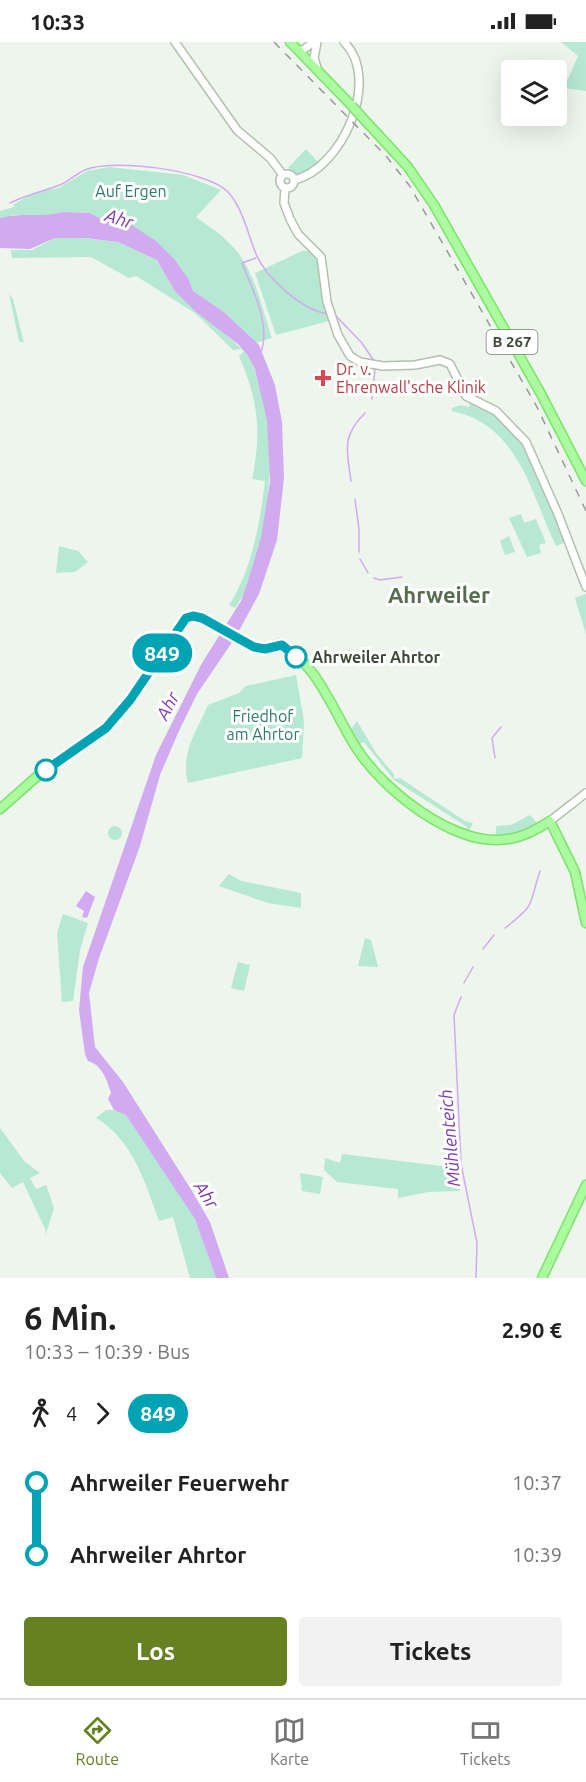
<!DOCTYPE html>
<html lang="de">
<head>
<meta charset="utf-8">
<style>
  :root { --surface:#fff; --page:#f2f2f2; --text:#222; --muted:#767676; --line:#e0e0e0; --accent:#658122 }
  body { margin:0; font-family:Ubuntu,sans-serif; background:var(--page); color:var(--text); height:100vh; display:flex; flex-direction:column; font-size:22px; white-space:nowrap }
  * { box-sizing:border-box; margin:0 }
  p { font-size:20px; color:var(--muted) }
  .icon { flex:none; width:33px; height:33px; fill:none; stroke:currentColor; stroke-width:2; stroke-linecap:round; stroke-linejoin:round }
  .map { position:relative; height:1236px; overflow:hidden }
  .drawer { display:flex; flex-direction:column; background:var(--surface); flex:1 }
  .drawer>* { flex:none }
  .badge { padding:0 12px; border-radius:20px; font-size:21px; line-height:39px }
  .fabs { position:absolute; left:501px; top:18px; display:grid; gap:12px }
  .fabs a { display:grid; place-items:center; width:66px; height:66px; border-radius:6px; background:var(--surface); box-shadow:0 6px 24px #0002; font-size:30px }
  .map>.badge { position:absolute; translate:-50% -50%; box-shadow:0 0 0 3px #fff }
  .legs { display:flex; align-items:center; gap:9px; height:66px; padding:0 24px; font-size:20px }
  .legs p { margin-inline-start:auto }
  .summary { display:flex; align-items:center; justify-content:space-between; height:102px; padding:0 24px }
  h1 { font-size:33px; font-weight:600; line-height:45px }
  .action { display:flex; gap:12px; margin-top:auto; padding:12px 24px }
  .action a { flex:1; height:69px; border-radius:6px; background:var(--accent); color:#fff; font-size:24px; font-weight:600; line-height:69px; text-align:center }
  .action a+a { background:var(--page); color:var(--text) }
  ul { padding:0 24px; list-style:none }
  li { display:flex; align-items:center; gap:21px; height:72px; font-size:22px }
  li i { display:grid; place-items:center; width:9px; height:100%; margin:0 8px; background:currentColor }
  li i::after { content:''; width:15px; height:15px; margin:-8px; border:4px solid; border-radius:50%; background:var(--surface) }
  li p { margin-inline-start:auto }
  li:first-child i { background:linear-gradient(#0000 50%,currentColor 0) }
  li:last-child i { background:linear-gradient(currentColor 50%,#0000 0) }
  .status { display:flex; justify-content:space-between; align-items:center; height:42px; padding:0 30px; background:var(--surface); direction:ltr }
  .status svg { height:16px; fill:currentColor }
  .dock { display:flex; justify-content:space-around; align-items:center; height:84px; border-top:2px solid var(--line); background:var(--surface); font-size:16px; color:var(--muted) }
  .dock a { display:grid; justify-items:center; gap:3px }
  .dock .current { color:var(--accent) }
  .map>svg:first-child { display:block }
  .green { fill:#b6e8d4 }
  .water { fill:#d1aaf0 }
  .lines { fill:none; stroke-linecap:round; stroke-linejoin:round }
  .stream { stroke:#d1aaf0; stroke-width:1.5 }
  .minor-casing { stroke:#b2c1ae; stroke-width:10 }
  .major-casing { stroke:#7ee26d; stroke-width:11 }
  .minor { stroke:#fff; stroke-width:7 }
  .major { stroke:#aafc9e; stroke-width:8 }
  .rail { stroke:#999; stroke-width:1.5; stroke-dasharray:8 8; stroke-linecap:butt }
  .major-bridge-casing { stroke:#7ee26d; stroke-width:11; stroke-linecap:butt }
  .major-bridge { stroke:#aafc9e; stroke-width:8 }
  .line-1-casing { stroke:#fff; stroke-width:14 }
  .line-1 { stroke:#00a3b4; stroke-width:9 }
  .health-dot { fill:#e0444e; stroke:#fff; stroke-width:2 }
  .stop-1-dot { fill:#fff; stroke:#00a3b4; stroke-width:3 }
  .labels { text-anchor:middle; stroke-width:6; stroke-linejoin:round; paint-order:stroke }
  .shield { fill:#fff; stroke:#778074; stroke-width:1.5 }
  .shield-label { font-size:15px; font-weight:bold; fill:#3d4a39 }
  .park-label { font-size:16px; fill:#2c7c6a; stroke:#fff }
  .health-label { font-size:16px; fill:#be3a42; stroke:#fff; text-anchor:start }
  .stop-label { font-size:16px; font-weight:bold; fill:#3d4a39; stroke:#fff; text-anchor:start }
  .water-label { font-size:18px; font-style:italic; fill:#7e33b5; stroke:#fff }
  .district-label { font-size:22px; font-weight:bold; fill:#576d50; stroke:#fff }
</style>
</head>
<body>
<div class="status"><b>10:33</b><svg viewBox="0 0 49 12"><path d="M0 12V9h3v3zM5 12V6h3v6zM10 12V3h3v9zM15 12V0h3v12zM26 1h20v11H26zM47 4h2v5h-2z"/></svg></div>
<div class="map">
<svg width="586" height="1236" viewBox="0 0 586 1236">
  <rect width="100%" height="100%" fill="#edf5ec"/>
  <path class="green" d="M561,0H586V49L557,45V32L568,37L578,14Z
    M306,107L318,120L297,134L288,126Z
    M109,125L183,133L221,148L196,175C209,185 223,193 233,205C255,228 262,267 272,296L256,301L224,270L193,249L189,238L130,182L104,179L90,171L63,170L49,174L15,173L0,176V169L14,165V162L36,150L59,146L87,129Z
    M72,195L118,200L157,218L174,248L242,307L233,308L195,271L136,234L129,236L91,215L12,216L11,208H32L55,196Z
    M302,209H311L319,223L322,252L329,279L276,293L255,231Z
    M9,252L13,257L24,301L19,299Z
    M244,309C285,360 273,515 235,566L229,563C252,528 260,480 265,439L252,437C262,391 258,357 239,314Z
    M471,359L495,371L524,401L568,499L556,504C530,450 519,383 452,369V366L461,363L469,365Z
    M521,472L524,481L536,477L546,501L539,503L541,511L527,515L509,476Z
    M509,494L515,510L505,513L500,499Z
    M59,504L78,509L88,520L75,530L56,531Z
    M586,552V592L575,556Z
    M296,633L304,679L302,716L188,741C180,711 196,691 208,663L239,651L246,644Z
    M357,679L376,711L394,732V737L400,736L465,779L473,781L467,792L464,791L467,785L394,738L364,700L358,703L351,687Z
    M530,773L538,782L520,792L496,795V784L511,783Z
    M108 791a7 7 0 1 1 14 0a7 7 0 1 1-14 0Z
    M229,832L241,839L301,851V866L268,861L219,844Z
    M63,872L88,881L80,908L73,959L62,960L57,891Z
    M365,896L371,898L378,925L358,924Z
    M238,920L250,923L244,949L231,946Z
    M106,1068H114L126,1073L168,1133L195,1177L216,1236H190L173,1175L159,1179C145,1140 133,1098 96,1076Z
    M0,1086L25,1120L40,1131L30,1136L36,1147L46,1143L54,1166L45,1195L46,1189L23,1140L12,1146L0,1131Z
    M342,1112L458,1126L460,1149L428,1150L398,1156V1147L337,1140L324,1128L325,1116L340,1121Z
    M300,1131L323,1135L320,1152L302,1149Z"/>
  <path class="water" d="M63,170L90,171L104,179L130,182L156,199L175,218L189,238L193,249L224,270L259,303L275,343L282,380L284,436L277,498L259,552L235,596L197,652L178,691L160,733L140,804L99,916L89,951L95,1005L123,1040L192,1149L210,1180L229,1236H216L195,1177L126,1073L114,1068L108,1057L111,1051C107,1038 102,1023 88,1019L85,1012L79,968L83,925L156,713L202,621L241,559L247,542L261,496L270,440L267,378L255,327L248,314L239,303L195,269L174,248L157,218L118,200L85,196H55L30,207L0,206V176C21,170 42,176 63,170Z
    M86,849L95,855L87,876L82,875L84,869L76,864Z"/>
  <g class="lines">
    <path class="stream" d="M10,161C26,153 41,150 57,144C68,141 75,132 85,128C113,116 205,128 227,149C242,164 248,192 256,212C266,236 301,267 327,272
      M256,216L242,221C253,249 271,282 261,311
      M335,273L362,301L374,319
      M372,357L375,327
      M351,439C347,408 341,395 365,371
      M355,457L359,487V510
      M360,517L368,531
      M374,536L380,538L402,535
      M495,716L492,696L501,685
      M505,886C537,861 528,865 540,829
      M483,907L494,893
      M464,941L473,925
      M461,955L454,973L461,1122L477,1201L476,1236"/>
    <defs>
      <path id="minor" d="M175,0L237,88L270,116L283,133
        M317,0L314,16L318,29
        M300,10L314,0
        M280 139a7 7 0 1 1 14 0a7 7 0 1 1-14 0Z
        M294,138C342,127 382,37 344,0
        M285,146L284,161L290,177L298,192L321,215L327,260L338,293L350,314L360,320L383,324L415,323L440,318L450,322L466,354L496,369L526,400L558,472L586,545
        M550,779L586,751"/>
      <path id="major" d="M290,0L352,64
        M360,73L408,125L434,163L541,352L586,439
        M0,767L42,730L106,686L130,658L186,576L197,574L254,605L265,607L279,602C318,620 335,674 357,707C384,749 456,806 508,797C524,795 537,787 550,779L575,830L586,881
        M542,1236L586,1143"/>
    </defs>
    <use href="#minor" class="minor-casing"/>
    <use href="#major" class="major-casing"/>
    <use href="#minor" class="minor"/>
    <use href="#major" class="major"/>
    <path class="rail" d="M274,0L386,114L409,143L537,365L586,469"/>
    <defs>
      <path id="major-bridge" d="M352,64L360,73"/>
    </defs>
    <use href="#major-bridge" class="major-bridge-casing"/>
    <use href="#major-bridge" class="major-bridge"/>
  </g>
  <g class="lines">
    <defs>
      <path id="line-1" d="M46,728L106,686L130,658L186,576L193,574L202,576L254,605L265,607L282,603L296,615"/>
    </defs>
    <use href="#line-1" class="line-1-casing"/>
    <use href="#line-1" class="line-1"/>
  </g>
  <path class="health-dot" d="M320 327h6v6h6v6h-6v6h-6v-6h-6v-6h6z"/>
  <g class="stop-1-dot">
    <circle cx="296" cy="615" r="10"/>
    <circle cx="46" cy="728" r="10"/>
  </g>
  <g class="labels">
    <rect class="shield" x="486.5" y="288" width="51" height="24" rx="4.5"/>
    <g class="shield-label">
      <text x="512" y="305">B 267</text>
    </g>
    <g class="park-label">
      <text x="131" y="155">Auf Ergen</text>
      <text x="263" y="680">Friedhof<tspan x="263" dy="18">am Ahrtor</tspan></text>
    </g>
    <g class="health-label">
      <text x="336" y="333">Dr. v.<tspan x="336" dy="18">Ehrenwall'sche Klinik</tspan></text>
    </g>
    <g class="stop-label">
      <text x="312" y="621">Ahrweiler Ahrtor</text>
    </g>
    <g class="water-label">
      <text transform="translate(119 177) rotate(17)" y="6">Ahr</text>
      <text transform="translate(168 664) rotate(-62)" y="6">Ahr</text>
      <text transform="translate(450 1096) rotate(-95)" y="6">Mühlenteich</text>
      <text transform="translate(206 1153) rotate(57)" y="6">Ahr</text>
    </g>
    <g class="district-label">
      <text x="439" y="561">Ahrweiler</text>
    </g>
  </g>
</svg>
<div class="fabs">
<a><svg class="icon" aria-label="layers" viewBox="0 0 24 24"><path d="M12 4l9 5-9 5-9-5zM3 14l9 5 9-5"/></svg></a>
</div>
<b class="badge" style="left:162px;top:611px;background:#00a3b4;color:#fff">849</b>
</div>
<section class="drawer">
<div class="summary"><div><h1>6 Min.</h1><p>10:33 – 10:39 · Bus</p></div><b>2.90 €</b></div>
<div class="legs"><svg class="icon" aria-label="walk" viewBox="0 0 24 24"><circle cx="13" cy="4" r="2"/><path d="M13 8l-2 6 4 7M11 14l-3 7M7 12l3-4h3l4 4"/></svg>4<svg class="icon" aria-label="forward" viewBox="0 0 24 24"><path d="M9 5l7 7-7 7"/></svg><b class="badge" style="background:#00a3b4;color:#fff">849</b></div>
<ul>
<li><i style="color:#00a3b4"></i><b>Ahrweiler Feuerwehr</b><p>10:37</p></li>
<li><i style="color:#00a3b4"></i><b>Ahrweiler Ahrtor</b><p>10:39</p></li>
</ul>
<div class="action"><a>Los</a><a>Tickets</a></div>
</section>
<nav class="dock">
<a class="current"><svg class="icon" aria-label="directions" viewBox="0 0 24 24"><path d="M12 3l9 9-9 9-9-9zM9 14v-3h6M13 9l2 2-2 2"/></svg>Route</a>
<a><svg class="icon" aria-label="map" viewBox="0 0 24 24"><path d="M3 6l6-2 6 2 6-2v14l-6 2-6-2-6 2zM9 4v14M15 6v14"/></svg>Karte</a>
<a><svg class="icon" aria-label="tickets" viewBox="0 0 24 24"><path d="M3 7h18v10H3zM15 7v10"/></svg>Tickets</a>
</nav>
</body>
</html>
